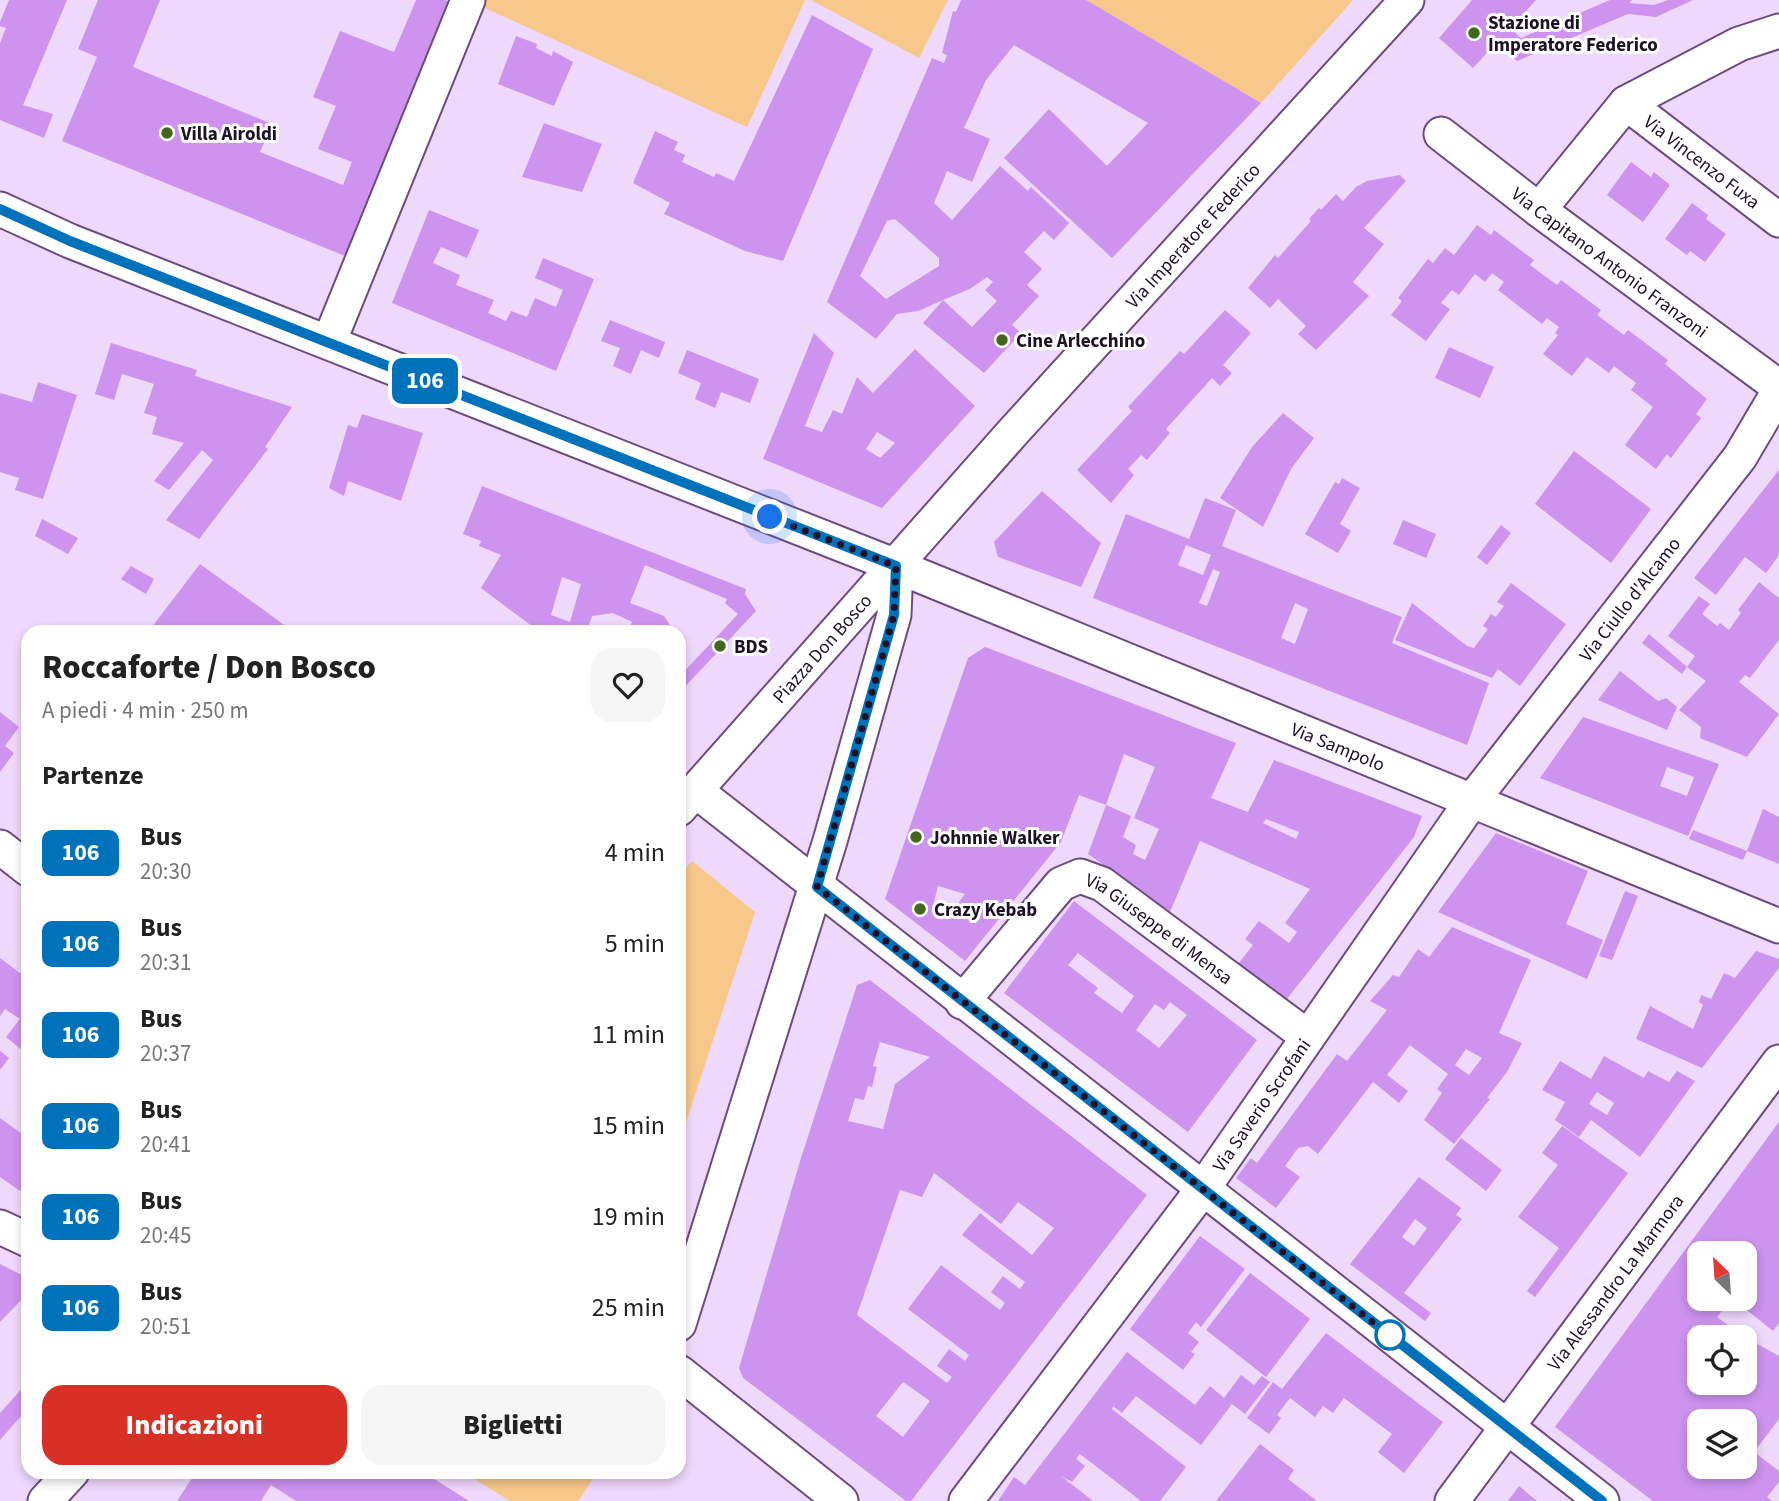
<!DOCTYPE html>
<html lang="it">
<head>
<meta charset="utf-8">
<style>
  :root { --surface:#fff; --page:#f6f6f6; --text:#222; --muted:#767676; --accent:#d93025 }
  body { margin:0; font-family:"Source Sans 3",sans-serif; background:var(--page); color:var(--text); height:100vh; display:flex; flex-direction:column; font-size:26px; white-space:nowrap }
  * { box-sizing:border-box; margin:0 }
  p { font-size:23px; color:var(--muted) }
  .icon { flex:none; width:38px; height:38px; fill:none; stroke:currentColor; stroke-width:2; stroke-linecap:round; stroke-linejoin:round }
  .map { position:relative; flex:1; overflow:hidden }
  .sheet { position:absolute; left:21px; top:625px; width:665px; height:854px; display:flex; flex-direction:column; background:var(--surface); border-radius:21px; box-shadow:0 4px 10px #0003 }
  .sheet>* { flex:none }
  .badge { padding:0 14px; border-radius:10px; font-size:24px; line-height:46px }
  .needle { width:46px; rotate:335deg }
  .fabs { position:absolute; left:1687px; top:1241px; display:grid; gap:14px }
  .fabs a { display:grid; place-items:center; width:70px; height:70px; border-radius:14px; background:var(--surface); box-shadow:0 4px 10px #0003; font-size:35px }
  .you { position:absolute; width:35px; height:35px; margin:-18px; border:5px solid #fff; border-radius:50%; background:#1a73e8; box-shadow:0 0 0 10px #1a73e833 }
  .map>.badge { position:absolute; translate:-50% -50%; box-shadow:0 0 0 4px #fff }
  h2 { padding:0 21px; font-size:26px; line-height:63px }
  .round { display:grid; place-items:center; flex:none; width:74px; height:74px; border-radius:21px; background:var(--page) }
  .headline { display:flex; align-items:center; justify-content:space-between; height:119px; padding:0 21px }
  h1 { font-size:33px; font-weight:800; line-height:52px }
  .action { display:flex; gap:14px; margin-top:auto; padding:14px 21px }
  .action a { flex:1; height:80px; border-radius:21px; background:var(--accent); color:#fff; font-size:28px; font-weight:800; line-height:80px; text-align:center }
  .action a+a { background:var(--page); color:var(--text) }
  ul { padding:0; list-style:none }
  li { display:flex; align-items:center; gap:21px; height:91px; padding:0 21px }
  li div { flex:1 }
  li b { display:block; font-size:26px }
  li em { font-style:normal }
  li .badge { min-width:77px; font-weight:700; text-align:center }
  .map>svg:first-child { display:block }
  .green { fill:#f8c88b }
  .building { fill:#cd93ef; fill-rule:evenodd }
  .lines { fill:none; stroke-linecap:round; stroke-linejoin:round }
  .minor-casing { stroke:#6c4c80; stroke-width:37 }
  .minor { stroke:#fff; stroke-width:33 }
  .line-casing { stroke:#fff; stroke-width:16 }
  .line { stroke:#0072bc; stroke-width:10 }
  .walk { stroke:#1e1126; stroke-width:7; stroke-dasharray:0 12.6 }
  .poi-dot { fill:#42661e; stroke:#fff; stroke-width:2.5 }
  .stop-dot { fill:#fff; stroke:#0072bc; stroke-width:3.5 }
  .labels { text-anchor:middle; stroke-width:6; stroke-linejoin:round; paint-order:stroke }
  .poi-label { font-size:19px; font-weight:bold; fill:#1e1126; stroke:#fff; text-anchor:start }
  .street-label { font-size:19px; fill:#1e1126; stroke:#fff }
</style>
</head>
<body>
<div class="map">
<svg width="1779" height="1501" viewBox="0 0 1779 1501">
  <rect width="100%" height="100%" fill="#eed8fc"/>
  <path class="green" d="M467,0H805L747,127Z
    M811,0H948L919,58Z
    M1082,0H1353L1261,103Z
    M692,861L755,912L679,1144V875Z
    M463,1472H598L578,1501H510Z"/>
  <path class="building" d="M9,0H67L23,105L53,114L44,138L0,120V43L6,28L0,26V22Z
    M98,0H160L133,67L272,124L260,152L343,185L352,162L318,149L336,106L313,97L340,31L394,52L416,0H445L455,4L350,258L62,141L97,57L78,49Z
    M961,0H1086L1261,103L1112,258L1004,158L1049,109L1107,166L1148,123L1014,45L986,80L964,128L990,139L972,182L947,171L934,203L952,220L1000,166L1028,191L1031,187L1069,223L1054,240L1044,231L1024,252L1042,269L1027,285L1039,296L1012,325L1021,333L984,373L923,323L943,300L972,327L997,301L985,290L993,282L987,277L970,289L943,300L918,311L897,314L876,339L827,302L932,58L944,63L947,55L942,53L953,11L956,12ZM895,219L939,258V266L886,299L860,276L887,221Z
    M1472,0H1536L1510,28L1521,38L1610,0H1632L1629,3L1654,5L1668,0H1693L1656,17L1628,14L1517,61L1497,42L1473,68L1439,38Z
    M812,15L873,49L783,261L745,251L664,214L670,203L633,183L655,131L678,142L674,150L685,155L682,162L714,177L716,173L734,181Z
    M516,36L537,44L536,48L552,56L553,51L573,62L554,106L498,84Z
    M544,123L602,144L582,192L522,177Z
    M1631,162L1651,177L1654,172L1670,185L1643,222L1607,195Z
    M1400,175L1406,181L1364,228L1384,244L1353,282L1369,296L1316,350L1298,334L1306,326L1278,299L1270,308L1248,288L1275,255L1278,258L1311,221L1309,219L1319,208L1321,210L1336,194L1343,201L1356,187L1367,181Z
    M1692,203L1708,215L1706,219L1726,234L1705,262L1690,251L1687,255L1665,239Z
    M429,210L479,230L467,258L441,247L433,263L460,275L456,285L494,300L488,313L506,321L511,311L527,317L535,298L556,307L563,290L535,278L543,258L594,279L556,371L392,303Z
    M1477,225L1491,235L1494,230L1534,260L1530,265L1557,285L1561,280L1601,310L1597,315L1624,335L1628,330L1668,360L1665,364L1707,399L1696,414L1701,418L1671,458L1667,454L1656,469L1625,445L1653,407L1631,390L1636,383L1614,366L1609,373L1587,357L1572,376L1543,354L1558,335L1555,333L1559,327L1547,318L1542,324L1498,290L1504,282L1492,273L1485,282L1475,274L1459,295L1452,290L1441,303L1450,309L1426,341L1391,315L1402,301L1398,298L1428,259L1433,263L1445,248L1454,255Z
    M1225,310L1251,333L1223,365L1232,373L1220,386L1212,378L1166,429L1170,433L1147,460L1141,455L1128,469L1134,475L1111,503L1077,470L1132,411L1128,407L1180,351L1184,354Z
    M610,320L665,342L659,358L641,350L631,374L613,366L620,348L601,341Z
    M814,333L834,353L805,426L822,432L833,410L842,414L857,377L873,393L915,349L975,406L882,508L763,459ZM877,432L895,443L880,458L866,449Z
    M111,343L197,370L195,376L292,407L265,447L268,449L199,539L166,520L213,460L202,450L169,490L154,481L184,443L152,434L157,417L144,413L154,384L122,374L114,400L95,394Z
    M1449,347L1494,367L1480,398L1435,378Z
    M687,350L759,379L750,403L721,392L715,408L695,399L701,383L678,373Z
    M38,382L77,395L43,499L15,490L19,478L0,472V393L32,402Z
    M1283,413L1314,438L1291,469L1263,527L1220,498L1252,447Z
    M362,414L423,433L401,501L348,481L344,496L329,488L348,425L357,428Z
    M1574,451L1651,509L1611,563L1535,504Z
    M1779,470V555L1766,573L1745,557L1716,595L1694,578Z
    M1342,478L1360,488L1340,524L1351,531L1338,553L1305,534L1335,482L1339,484Z
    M482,486L746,589L745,594L756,611L679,693V677L738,614L725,603L727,599L645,565L630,603L664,616L670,625L664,632H628L632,622L613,613L592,616L587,632H540L481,588L501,555L479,546L481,541L463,534ZM562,577L581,584L570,622L551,615Z
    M1042,491L1101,543L1081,587L998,557L994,542Z
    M1205,498L1236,510L1222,546L1402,617L1392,643L1489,683L1467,745L1093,598L1126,514L1189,539ZM1186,545L1211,555L1203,575L1178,565ZM1213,569L1220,572L1207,606L1199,603ZM1295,603L1308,609L1295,644L1281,638Z
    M42,519L78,538L68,554L35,536Z
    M1403,520L1436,534L1426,558L1393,544Z
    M1501,525L1511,533L1487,565L1477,557Z
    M200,564L294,632H148Z
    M131,566L154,579L146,594L121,579Z
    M1759,582L1779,598V640L1750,678L1745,675L1739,682L1779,714L1747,757L1700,738L1701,727L1679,710L1706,681L1687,667L1695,656L1668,636L1699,596L1710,604L1702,614L1717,626L1720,623L1729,630L1741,613L1738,610Z
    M1511,583L1566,624L1520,686L1498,669L1492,678L1395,640L1412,603L1467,646L1474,648L1488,629L1483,626L1491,614L1496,617L1504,606L1497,602Z
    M1649,634L1687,667L1682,674L1642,643Z
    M985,647L1236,743L1211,798L1248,812L1274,760L1422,816L1414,837L1287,999L1238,964L1253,945L1245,939L1259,921L1289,943L1297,932L1285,923L1310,889L1200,841L1170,912L1088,854L1106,805L1079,795L1061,842L965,961L885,899L968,658ZM1124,754L1155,767L1134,818L1159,829L1145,860L1133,854L1136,845L1123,837L1131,816L1106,805ZM1266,819L1299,832L1296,839L1263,823ZM938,886L965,894L949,915L933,906Z
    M1620,671L1658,701L1666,698L1677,707L1667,730L1598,700Z
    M0,712L19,727L5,746L14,753L0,772Z
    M1583,717L1719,764L1688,836L1540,778ZM1667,767L1694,777L1687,796L1660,786Z
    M1763,809L1779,817V864L1747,851L1743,860L1689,839L1693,830L1747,851Z
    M1496,833L1588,871L1566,924L1603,940L1587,979L1438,912Z
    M1625,891L1638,896L1612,960L1599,956Z
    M1074,901L1257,1040L1188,1132L1004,993ZM1078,953L1134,996L1122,1013L1094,993L1098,988L1068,965ZM1170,1002L1187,1015L1159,1048L1136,1030L1155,1004L1164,1010Z
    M1452,927L1531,960L1499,1033L1522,1043L1507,1072L1487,1098L1490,1099L1454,1144L1424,1120L1442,1093L1437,1089L1448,1074L1410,1045L1387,1075L1408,1091L1399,1103L1373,1082L1318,1154L1308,1146L1298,1148L1285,1166L1300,1177L1276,1208L1236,1178L1251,1158L1257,1163L1337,1054L1347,1061L1387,1010L1370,1001L1393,975L1399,977L1418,949L1429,957ZM1466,1049L1482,1058L1469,1075L1455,1065Z
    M1756,951L1779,959V968L1702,1068L1636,1039L1650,1006L1693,1029L1703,1005L1699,1002L1701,995L1711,999L1724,973L1735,978Z
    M0,958L28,979V1044L23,1051L6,1037L20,1019L5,1009L0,1016Z
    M870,980L1147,1195L911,1501H906L743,1378L739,1368L801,1158L857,985ZM880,1042L930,1057L895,1084L883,1129L848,1121L855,1098L864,1100L868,1086L872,1087L877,1067L873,1066ZM934,1173L1001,1224L1018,1202L1054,1228L1032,1255L980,1213L962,1235L1025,1282L1020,1289L1003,1276L991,1292L1005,1303L1000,1310L941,1265L908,1309L969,1355L965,1361L949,1349L937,1366L952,1377L947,1383L857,1315L900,1190L922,1197ZM903,1382L930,1401L903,1437L876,1416Z
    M0,1051L9,1058L0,1070Z
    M1604,1056L1644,1078L1648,1071L1669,1082L1677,1071L1695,1081L1640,1157L1591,1120L1579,1137L1555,1120L1565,1102L1542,1090L1560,1061L1591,1079ZM1597,1092L1614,1103L1607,1115L1589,1104Z
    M0,1118L28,1138V1185L26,1183L20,1191L0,1177Z
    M1779,1122V1323L1773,1331L1732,1298H1745V1253H1699V1298H1732L1717,1317L1744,1337H1699V1382H1745V1337L1779,1356V1419L1754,1452L1779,1471V1482L1767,1497L1772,1501H1653L1555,1427ZM1699,1421H1745V1466H1699Z
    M1562,1126L1628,1173L1535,1297L1527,1291L1559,1248L1518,1217L1558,1165L1542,1153Z
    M1461,1138L1502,1170L1486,1191L1445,1159Z
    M1419,1177L1461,1208L1456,1215L1462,1219L1404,1293L1431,1313L1425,1321L1350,1264ZM1415,1219L1427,1228L1414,1246L1402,1237Z
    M1200,1236L1245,1269L1201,1327L1196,1322L1188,1333L1199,1342L1191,1352L1195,1354L1183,1370L1130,1329Z
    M0,1264L28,1278V1300L25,1296L0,1322Z
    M1250,1273L1310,1319L1266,1377L1206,1330Z
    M1326,1333L1443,1422L1404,1473L1378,1452L1392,1434L1344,1398L1333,1413L1323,1406L1315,1417L1290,1398L1277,1415L1281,1418L1269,1434L1247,1418L1273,1382L1282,1389Z
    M1127,1352L1195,1405L1210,1386L1224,1398L1241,1375L1254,1385L1262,1376L1270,1382L1245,1414L1232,1404L1201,1445L1136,1396L1122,1413L1113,1406L1112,1409L1186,1467L1160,1501H1141L1080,1454L1076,1459L1085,1466L1072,1482L1061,1476L1093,1501H998L1014,1477L1025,1485Z
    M28,1382V1408L0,1440V1413Z
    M1260,1444L1294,1470L1288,1479L1317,1501H1216Z
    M196,1472H423L469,1501H296L271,1485L261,1501H177Z
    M1519,1486L1537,1501H1508Z"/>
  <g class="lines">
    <defs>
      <g id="minor">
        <path id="s1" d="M1626,103L1779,220"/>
        <path id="s2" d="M1441,134L1539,210L1779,387"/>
        <path id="s3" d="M0,209L70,241L896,566L1779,926"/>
        <path d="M1539,210L1626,103L1739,44L1779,31"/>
        <path d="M329,342L468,0"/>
        <path d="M696,791L1602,1501"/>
        <path id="s4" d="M679,809L1014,431L1407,0"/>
        <path d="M0,847L28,869"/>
        <path id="s5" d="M962,1002L1061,884L1080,876L1102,884L1308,1037"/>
        <path d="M0,1227L28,1240"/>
        <path d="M679,1324L830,841L894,615L896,566"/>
        <path d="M679,1372L841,1501"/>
        <path d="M45,1501L72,1472"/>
        <path id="s6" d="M966,1501L1202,1190L1471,802L1740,457L1779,391"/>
        <path id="s7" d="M1452,1501L1779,1062"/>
      </g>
    </defs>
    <use href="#minor" class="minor-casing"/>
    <use href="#minor" class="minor"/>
  </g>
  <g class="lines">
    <defs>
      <path id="line" d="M0,209L70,241L896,566L894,615L817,887L1602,1501"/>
    </defs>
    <use href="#line" class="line-casing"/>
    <use href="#line" class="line"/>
    <path class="walk" d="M770,517L896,566L894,615L817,887L1398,1342L1390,1335"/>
  </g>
  <g class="poi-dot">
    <circle cx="1474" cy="33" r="7"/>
    <circle cx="167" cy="133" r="7"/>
    <circle cx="1002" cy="340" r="7"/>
    <circle cx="720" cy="646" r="7"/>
    <circle cx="916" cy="837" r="7"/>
    <circle cx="920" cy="909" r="7"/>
  </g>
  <circle class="stop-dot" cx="1390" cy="1335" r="14"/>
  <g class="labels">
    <g class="poi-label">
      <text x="1488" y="29">Stazione di<tspan x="1488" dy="22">Imperatore Federico</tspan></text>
      <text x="181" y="140">Villa Airoldi</text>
      <text x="1016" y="347">Cine Arlecchino</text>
      <text x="734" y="653">BDS</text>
      <text x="930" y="844">Johnnie Walker</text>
      <text x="934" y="916">Crazy Kebab</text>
    </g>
    <g class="street-label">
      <text dy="7" stroke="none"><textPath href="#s1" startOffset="96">Via Vincenzo Fuxa</textPath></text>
      <text dy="7" stroke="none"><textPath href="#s4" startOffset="770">Via Imperatore Federico</textPath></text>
      <text dy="7" stroke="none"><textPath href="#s2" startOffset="212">Via Capitano Antonio Franzoni</textPath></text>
      <text dy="7" stroke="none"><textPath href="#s6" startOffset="1120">Via Ciullo d'Alcamo</textPath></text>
      <text dy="7" stroke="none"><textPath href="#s4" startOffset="215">Piazza Don Bosco</textPath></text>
      <text dy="7" stroke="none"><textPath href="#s3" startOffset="1442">Via Sampolo</textPath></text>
      <text dy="7" stroke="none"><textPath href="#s5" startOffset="270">Via Giuseppe di Mensa</textPath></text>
      <text dy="7" stroke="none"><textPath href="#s6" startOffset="494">Via Saverio Scrofani</textPath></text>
      <text dy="7" stroke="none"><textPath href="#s7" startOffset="273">Via Alessandro La Marmora</textPath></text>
    </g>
  </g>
</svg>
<div class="fabs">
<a><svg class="needle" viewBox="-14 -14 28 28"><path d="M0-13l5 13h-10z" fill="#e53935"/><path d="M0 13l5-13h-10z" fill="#767676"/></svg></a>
<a><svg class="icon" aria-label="locate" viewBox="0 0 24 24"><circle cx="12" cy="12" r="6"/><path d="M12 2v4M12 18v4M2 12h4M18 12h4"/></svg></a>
<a><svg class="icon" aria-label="layers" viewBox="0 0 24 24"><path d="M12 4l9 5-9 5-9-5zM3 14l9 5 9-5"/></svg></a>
</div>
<div class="you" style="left:770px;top:517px"></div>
<b class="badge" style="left:425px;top:381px;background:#0072bc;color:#fff">106</b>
<section class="sheet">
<div class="headline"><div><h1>Roccaforte / Don Bosco</h1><p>A piedi · 4 min · 250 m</p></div><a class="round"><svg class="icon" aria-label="heart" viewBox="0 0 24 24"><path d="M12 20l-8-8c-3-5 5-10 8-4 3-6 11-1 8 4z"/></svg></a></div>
<h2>Partenze</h2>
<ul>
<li><span class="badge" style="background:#0072bc;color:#fff">106</span><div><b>Bus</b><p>20:30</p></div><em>4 min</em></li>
<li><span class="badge" style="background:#0072bc;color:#fff">106</span><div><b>Bus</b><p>20:31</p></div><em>5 min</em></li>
<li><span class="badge" style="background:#0072bc;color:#fff">106</span><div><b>Bus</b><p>20:37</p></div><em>11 min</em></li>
<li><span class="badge" style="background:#0072bc;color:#fff">106</span><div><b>Bus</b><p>20:41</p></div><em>15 min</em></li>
<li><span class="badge" style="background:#0072bc;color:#fff">106</span><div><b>Bus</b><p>20:45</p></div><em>19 min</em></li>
<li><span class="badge" style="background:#0072bc;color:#fff">106</span><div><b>Bus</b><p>20:51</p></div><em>25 min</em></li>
</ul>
<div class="action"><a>Indicazioni</a><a>Biglietti</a></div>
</section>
</div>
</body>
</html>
